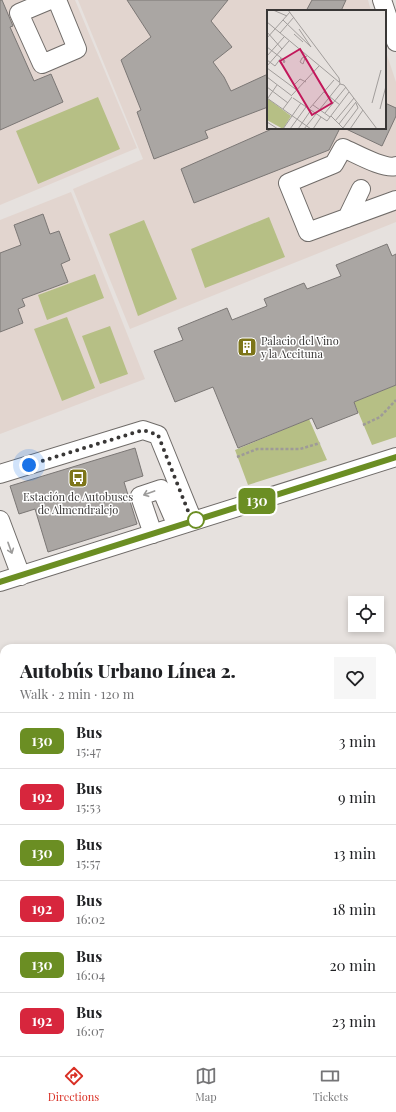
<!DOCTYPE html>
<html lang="en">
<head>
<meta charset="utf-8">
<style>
  :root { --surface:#fff; --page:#f6f6f6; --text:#202124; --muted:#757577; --line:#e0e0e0; --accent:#d93025 }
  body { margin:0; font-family:"Playfair Display",serif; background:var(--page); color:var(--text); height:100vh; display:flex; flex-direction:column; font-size:15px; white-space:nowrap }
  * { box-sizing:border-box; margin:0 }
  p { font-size:13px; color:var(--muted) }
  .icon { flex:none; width:22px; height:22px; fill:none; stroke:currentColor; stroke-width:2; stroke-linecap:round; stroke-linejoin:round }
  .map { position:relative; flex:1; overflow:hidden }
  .sheet { position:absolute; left:0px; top:644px; width:396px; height:412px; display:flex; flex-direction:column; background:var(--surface); border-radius:12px 12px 0 0; box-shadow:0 2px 6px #0003 }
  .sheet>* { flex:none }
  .badge { padding:0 8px; border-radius:6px; font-size:14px; line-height:26px }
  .controls { position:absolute; left:348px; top:596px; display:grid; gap:8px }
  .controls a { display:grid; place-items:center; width:36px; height:36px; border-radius:0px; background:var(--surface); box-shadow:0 2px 6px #0003; font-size:20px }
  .you { position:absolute; width:20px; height:20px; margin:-10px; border:3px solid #fff; border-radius:50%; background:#1a73e8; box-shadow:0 0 0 6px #1a73e833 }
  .map>.badge { position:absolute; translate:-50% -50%; box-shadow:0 0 0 2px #fff }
  .round { display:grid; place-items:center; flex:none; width:42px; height:42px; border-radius:0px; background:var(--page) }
  .summary { display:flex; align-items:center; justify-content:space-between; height:68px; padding:0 20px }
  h1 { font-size:19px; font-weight:800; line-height:30px }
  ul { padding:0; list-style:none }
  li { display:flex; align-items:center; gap:12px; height:56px; padding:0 20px; border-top:1px solid var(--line) }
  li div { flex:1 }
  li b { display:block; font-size:15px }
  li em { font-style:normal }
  li .badge { min-width:44px; font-weight:700; text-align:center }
  .tabs { display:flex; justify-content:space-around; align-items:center; height:56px; border-top:1px solid var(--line); background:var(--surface); font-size:11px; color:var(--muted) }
  .tabs a { display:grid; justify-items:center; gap:2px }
  .tabs .selected { color:var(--accent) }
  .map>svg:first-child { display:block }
  .built { fill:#e2d5cf }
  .green { fill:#b6bf85 }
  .building { fill:#aaa6a3; stroke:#7b7775 }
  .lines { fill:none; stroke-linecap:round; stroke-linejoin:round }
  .minor-casing { stroke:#706c69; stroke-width:20 }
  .path { stroke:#9e9a98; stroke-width:2.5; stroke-dasharray:3 2; stroke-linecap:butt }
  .minor { stroke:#fff; stroke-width:18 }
  .oneway { stroke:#9c9b9a }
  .line-casing { stroke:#fff; stroke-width:9 }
  .line { stroke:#6b8e23; stroke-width:6 }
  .walk { stroke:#393736; stroke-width:4; stroke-dasharray:0 7.2 }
  .stop-dot { fill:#fff; stroke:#6b8e23; stroke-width:2 }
  .labels { text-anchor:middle; stroke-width:3; stroke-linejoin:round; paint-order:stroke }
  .poi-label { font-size:11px; fill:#393736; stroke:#fff; text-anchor:start }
  .inset-road { fill:none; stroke:#a19d9b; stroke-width:1 }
  .view { fill:#c2185b; fill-opacity:0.15; stroke:#c2185b; stroke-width:2 }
  .inset-edge { fill:none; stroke:#393736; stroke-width:2 }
</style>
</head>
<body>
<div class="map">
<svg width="396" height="1056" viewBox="0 0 396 1056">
  <rect width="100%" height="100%" fill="#e6e1de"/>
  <path class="built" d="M0,0H75L137,148L0,205Z
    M78,0H368L371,11H268V128H385V49L396,82V222L130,329L73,189L143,159Z
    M71,192L145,379L0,434V220Z"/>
  <path class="green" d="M98,97L120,149L38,184L16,131Z
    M269,217L285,257L205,288L191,249Z
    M144,220L177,299L138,316L109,234Z
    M95,274L104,298L47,320L38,295Z
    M67,317L95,388L62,401L34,329Z
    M110,326L128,374L100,384L82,336Z
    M396,385V437L372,445L354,402Z
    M309,419L327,460L248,485L235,450Z
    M396,964V1056H312L310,1052H392V966Z"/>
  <path class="building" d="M0,0H2L13,26L10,27L34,81L51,74L63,102L0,130Z
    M127,0H228L211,21L232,47L213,62L224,77L231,91L268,74V107L205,131L208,138L154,159L137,112L141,110L121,60L151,37Z
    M312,0H346L341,11H306Z
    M385,103L396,108V116L382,146L344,128H385Z
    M274,128H340L329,150L194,203L181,169Z
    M43,214L50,234L59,231L70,260L61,264L68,282L22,299L25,306L18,309L23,323L0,332V253L21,245L14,225Z
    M387,244L392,256L396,254V385L354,402L358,413L317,429L312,418L238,448L213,387L175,402L154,351L183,340L178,328L227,308L232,320L267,306L264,299L304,283L307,289L341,276L336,265Z
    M135,448L143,476L124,482L137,524L48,552L35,509L19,514L10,486Z"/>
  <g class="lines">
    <defs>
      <path id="minor" d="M50,0L19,13L42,64L77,49L57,0
        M382,0L396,42
        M396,166C384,170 355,153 343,148L334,164L288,183L308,232L396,200
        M347,218L361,189
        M0,474L143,430L158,435L193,521
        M0,520L21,576
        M153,534L140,496L161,489L177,526
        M0,582L396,457
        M392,823L396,821
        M0,883L4,893
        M392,911L396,922
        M0,923L4,932
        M392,951L396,950
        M0,987L4,985
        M57,1052L58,1056
        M74,1052L76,1056
        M159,1052L161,1056
        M91,1056L101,1052"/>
    </defs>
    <use href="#minor" class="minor-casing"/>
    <path class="path" d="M363,425L380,417L396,400
      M237,457L257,449H300L320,443"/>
    <use href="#minor" class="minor"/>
  </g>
  <defs><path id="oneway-shaft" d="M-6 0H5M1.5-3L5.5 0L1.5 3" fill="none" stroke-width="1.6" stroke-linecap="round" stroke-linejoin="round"/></defs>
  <g class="oneway">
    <use href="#oneway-shaft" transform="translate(149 493) rotate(160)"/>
    <use href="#oneway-shaft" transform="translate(10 548) rotate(70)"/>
  </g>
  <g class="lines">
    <defs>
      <path id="line" d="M0,582L396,457"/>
    </defs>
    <use href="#line" class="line-casing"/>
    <use href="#line" class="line"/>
    <path class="walk" d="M29,465L143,430L158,435L192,521L196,520"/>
  </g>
  <defs>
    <symbol id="building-square" viewBox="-11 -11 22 22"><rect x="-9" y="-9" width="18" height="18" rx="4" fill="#7d7519" stroke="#fff"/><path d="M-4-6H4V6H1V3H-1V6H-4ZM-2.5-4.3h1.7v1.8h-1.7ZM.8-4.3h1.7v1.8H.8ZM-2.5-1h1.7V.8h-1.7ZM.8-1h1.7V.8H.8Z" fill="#fff"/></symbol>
    <symbol id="bus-square" viewBox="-11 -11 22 22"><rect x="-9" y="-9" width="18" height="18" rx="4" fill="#7d7519" stroke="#fff"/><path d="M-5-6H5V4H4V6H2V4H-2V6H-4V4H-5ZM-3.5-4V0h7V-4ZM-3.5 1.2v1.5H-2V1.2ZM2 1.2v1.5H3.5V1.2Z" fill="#fff"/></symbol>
  </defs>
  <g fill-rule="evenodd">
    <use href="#building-square" x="236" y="336" width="22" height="22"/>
    <use href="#bus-square" x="67" y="467" width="22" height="22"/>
  </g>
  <circle class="stop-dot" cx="196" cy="520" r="8"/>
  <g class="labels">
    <g class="poi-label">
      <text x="261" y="345">Palacio del Vino<tspan x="261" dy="13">y la Aceituna</tspan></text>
      <text x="78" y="501" text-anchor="middle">Estación de Autobuses<tspan x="78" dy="13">de Almendralejo</tspan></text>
    </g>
  </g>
  <g transform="translate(267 10)">
    <rect width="119" height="119" fill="#e6e1de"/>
    <path d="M0,88L24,106L16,119L0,110Z" fill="#b6bf85"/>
    <path class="inset-road" d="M6,0L20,6M21,0L72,68L73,74L77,75L110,119M16,10L44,37L32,19M0,12L72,72M0,22L15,39M13,23L27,7M27,24L36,32M0,28L23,2M0,37L13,47L18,51L17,53L16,49M0,46L17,27M38,48L36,54L33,52L35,48L40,46M0,50L8,56L14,48M0,56L22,31M0,58L31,81M0,67L25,86M0,77L21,93M30,78L27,75L33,69L39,72M57,82L73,95M25,85L52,56M0,88L44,119M1,88L10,75M26,88L60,111L82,82M105,93L114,60M46,95L63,107M43,98L67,70M16,99L25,87M113,99L119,76M58,103L79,77M64,106L76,118L91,98L89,93M68,111L87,88M0,112L11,119M72,114L89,92M16,119L34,93M23,119L39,97M31,119L44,100M37,119L73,74M46,119L54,107M83,119L96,100"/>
    <path class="view" d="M33,39L65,93L45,105L13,51Z"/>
    <rect width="119" height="119" class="inset-edge"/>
  </g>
</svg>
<div class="controls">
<a><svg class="icon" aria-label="locate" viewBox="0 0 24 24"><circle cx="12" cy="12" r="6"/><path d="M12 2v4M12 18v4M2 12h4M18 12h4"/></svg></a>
</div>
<div class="you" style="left:29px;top:465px"></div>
<b class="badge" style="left:257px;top:501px;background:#6b8e23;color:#fff">130</b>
<section class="sheet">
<div class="summary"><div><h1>Autobús Urbano Línea 2.</h1><p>Walk · 2 min · 120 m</p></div><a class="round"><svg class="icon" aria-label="heart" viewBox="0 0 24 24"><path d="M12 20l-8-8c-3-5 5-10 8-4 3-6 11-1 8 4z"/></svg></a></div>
<ul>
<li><span class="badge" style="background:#6b8e23;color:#fff">130</span><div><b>Bus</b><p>15:47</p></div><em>3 min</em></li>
<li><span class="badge" style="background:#d7263d;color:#fff">192</span><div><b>Bus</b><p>15:53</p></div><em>9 min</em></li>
<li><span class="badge" style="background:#6b8e23;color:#fff">130</span><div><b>Bus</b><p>15:57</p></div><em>13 min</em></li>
<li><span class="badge" style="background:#d7263d;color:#fff">192</span><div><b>Bus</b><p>16:02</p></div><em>18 min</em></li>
<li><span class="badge" style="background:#6b8e23;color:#fff">130</span><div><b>Bus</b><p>16:04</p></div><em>20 min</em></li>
<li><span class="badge" style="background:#d7263d;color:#fff">192</span><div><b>Bus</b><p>16:07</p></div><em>23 min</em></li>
</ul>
</section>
</div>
<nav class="tabs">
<a class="selected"><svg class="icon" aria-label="directions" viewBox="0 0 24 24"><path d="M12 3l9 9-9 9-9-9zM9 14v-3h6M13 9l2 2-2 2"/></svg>Directions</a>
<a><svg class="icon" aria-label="map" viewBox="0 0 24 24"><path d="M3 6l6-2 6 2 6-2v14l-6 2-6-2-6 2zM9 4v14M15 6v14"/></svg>Map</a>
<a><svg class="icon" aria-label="tickets" viewBox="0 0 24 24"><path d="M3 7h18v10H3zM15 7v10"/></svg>Tickets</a>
</nav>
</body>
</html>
